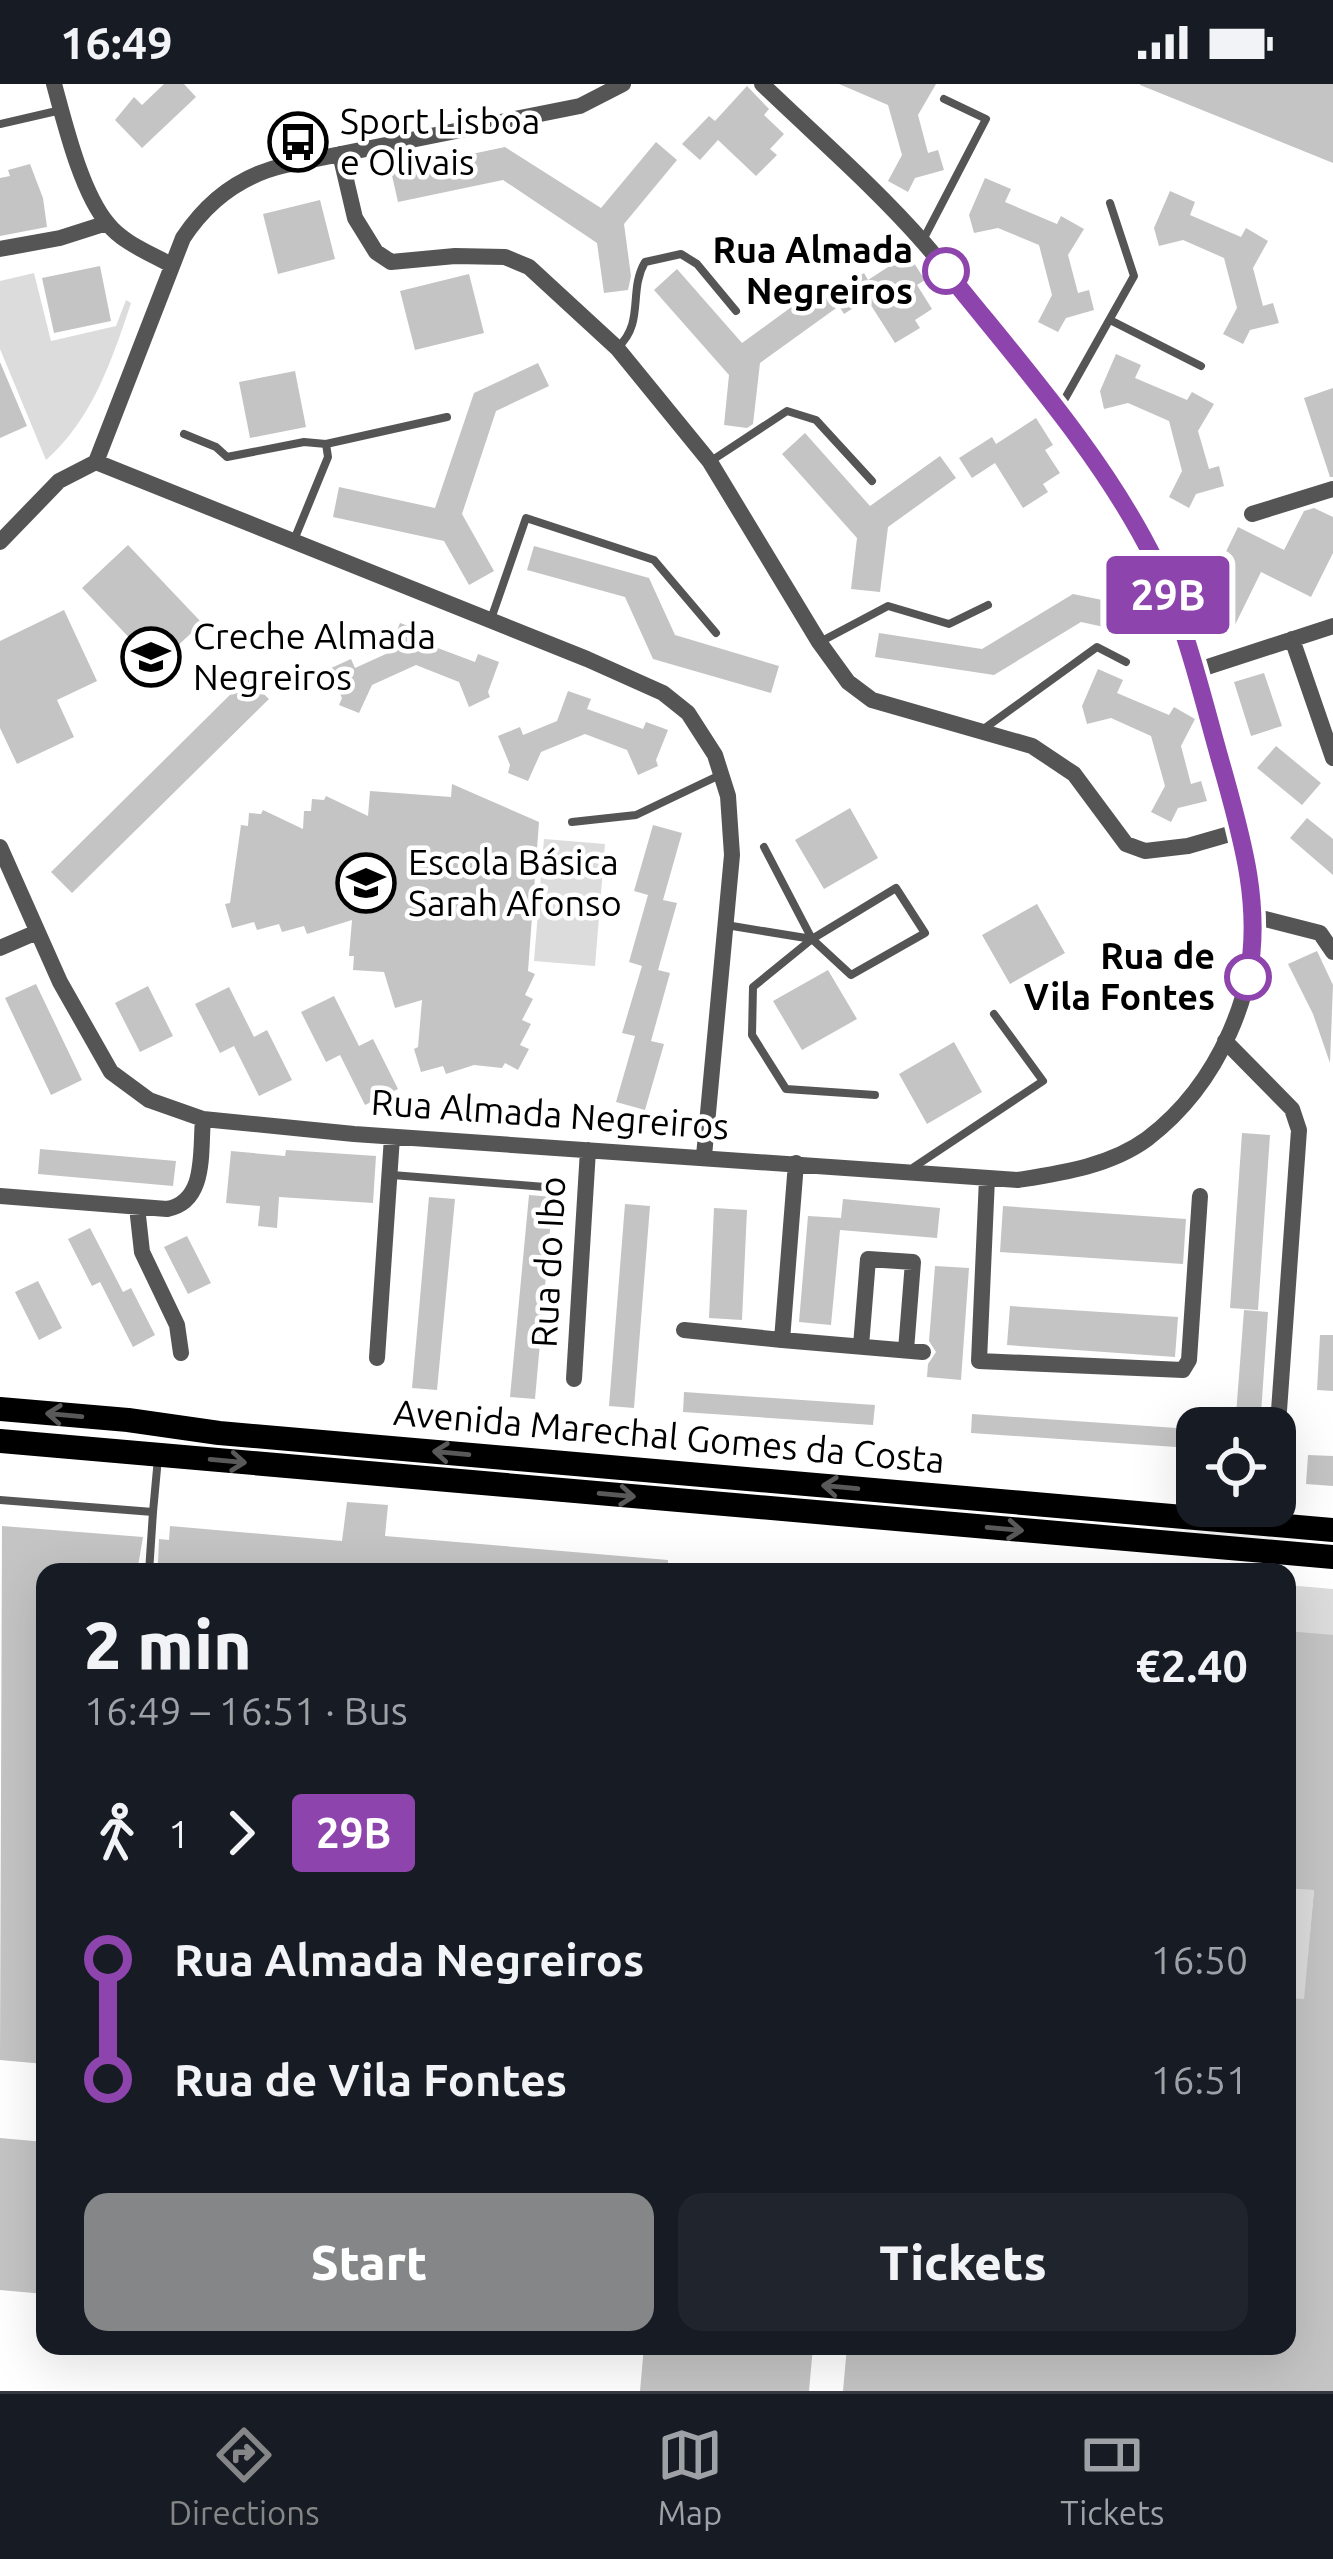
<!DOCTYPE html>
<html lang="en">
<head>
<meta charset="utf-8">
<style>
  :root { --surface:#171b24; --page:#20242c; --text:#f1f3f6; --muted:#9ea1a6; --line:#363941; --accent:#858687 }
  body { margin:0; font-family:Ubuntu,sans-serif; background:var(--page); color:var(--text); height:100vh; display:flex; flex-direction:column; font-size:45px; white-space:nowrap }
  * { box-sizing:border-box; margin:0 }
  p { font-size:39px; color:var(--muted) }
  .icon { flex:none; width:66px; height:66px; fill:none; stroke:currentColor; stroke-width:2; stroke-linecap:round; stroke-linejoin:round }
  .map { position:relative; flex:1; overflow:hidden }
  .side { position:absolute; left:36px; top:1479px; width:1260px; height:792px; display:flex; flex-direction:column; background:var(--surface); border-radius:24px; box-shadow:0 12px 48px #0002 }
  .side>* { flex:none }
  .badge { padding:0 24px; border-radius:9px; font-size:42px; line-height:78px }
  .controls { position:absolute; left:1176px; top:1323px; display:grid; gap:24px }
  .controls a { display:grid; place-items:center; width:120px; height:120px; border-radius:24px; background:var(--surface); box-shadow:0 12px 48px #0002; font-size:60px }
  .map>.badge { position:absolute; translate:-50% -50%; box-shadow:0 0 0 6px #fff }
  .legs { display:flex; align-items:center; gap:18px; height:132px; padding:0 48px; font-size:39px }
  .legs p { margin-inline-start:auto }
  .overview { display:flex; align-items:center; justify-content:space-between; height:204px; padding:0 48px }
  h1 { font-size:66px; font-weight:800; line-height:90px }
  .cta { display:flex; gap:24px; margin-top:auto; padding:24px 48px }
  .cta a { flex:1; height:138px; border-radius:24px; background:var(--accent); color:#fff; font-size:48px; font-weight:800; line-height:138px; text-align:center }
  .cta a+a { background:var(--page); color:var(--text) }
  ul { padding:0 48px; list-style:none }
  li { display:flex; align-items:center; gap:42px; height:120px; font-size:45px }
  li i { display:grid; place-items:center; width:18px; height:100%; margin:0 15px; background:currentColor }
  li i::after { content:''; width:30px; height:30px; margin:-15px; border:9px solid; border-radius:50%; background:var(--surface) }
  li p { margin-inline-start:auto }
  li:first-child i { background:linear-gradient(#0000 50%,currentColor 0) }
  li:last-child i { background:linear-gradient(currentColor 50%,#0000 0) }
  .status { display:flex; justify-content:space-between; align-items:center; height:84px; padding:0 60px; background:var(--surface); direction:ltr }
  .status svg { height:33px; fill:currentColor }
  .dock { display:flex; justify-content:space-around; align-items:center; height:168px; border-top:3px solid var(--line); background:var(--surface); font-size:33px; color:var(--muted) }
  .dock a { display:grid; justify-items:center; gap:6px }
  .dock .selected { color:var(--accent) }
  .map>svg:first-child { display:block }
  .green { fill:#dcdcdc }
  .building { fill:#c4c4c4 }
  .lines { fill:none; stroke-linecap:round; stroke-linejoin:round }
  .service { stroke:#555; stroke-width:8 }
  .minor { stroke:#555; stroke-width:16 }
  .primary { stroke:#000; stroke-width:24 }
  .oneway { stroke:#595959 }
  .line-1-casing { stroke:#fff; stroke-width:27 }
  .line-1 { stroke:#8e44ad; stroke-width:18 }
  .stop-1-dot { fill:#fff; stroke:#8e44ad; stroke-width:6 }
  .labels { text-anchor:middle; stroke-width:9; stroke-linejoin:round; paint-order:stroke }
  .poi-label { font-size:36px; fill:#000; stroke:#fff; text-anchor:start }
  .stop-label { font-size:36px; font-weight:bold; fill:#000; stroke:#fff; text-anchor:end }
  .street-label { font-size:36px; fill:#000; stroke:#fff }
</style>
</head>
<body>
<div class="status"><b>16:49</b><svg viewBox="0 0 49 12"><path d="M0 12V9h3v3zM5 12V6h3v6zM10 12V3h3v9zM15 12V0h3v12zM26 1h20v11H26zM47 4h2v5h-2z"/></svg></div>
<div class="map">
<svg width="1333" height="2307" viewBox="0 0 1333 2307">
  <rect width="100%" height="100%" fill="#fff"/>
  <path class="green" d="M34,189L51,257L116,242L126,216L131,219C112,276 92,336 46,376L0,265V197Z
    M544,755L605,760L595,882L534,877Z
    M1287,1501L1333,1505V1584L1288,2108Z"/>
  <path class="building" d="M164,0H184L196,13L142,64L115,36L134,13L142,21Z
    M839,0H936L918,31L928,69L938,66L944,86L915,94L908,108L888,97L902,71L888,21Z
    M1140,0H1333V79L1140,1Z
    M747,2L769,25L764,31L784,50L770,65L777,71L756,92L718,56L700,76L682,60L709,32L715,37Z
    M656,58L677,76L624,140L631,192L628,206L604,209L597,159L503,96L398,118L391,87L505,63L601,124Z
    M30,80L43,114L47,143L0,152V94L10,92L8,86Z
    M985,94L1011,105L1005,118L1057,140L1061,132L1084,145L1068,171L1078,209L1089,206L1094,226L1066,234L1058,248L1038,238L1052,211L1039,161L998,144L974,149L969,131Z
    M1170,107L1195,118L1190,131L1241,153L1246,144L1268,157L1253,184L1263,222L1273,219L1279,239L1250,246L1243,260L1223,250L1237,224L1224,174L1183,156L1159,162L1154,144Z
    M320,116L335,175L278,190L263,130Z
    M908,170L925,196L917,201L932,225L915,236L920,244L895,259L867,215L844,230L839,222L760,279L753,340L747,344L724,341L729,291L654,206L677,185L742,259L812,208L819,218L864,189L868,196Z
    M100,182L111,237L54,249L42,194Z
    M469,190L484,249L415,266L400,207Z
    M1116,270L1141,281L1135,294L1187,316L1192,308L1214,320L1198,347L1209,385L1219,382L1224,402L1196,410L1189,424L1169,413L1182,387L1169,337L1128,319L1104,325L1100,307Z
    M0,278L27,342L0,354Z
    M538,279L549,302L496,327L462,430L494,487L469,501L444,457L333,433L339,403L435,424L474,309Z
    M295,287L306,343L250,354L239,298Z
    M1333,304V393H1330L1304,314Z
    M1036,334L1053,361L1045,366L1060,389L1043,400L1048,408L1023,424L995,379L972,394L959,374L992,353L996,360Z
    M805,349L870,422L940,372L956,394L888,443L880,508L851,505L857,454L782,370Z
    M1314,424L1333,433V469L1311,513L1261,488L1235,541L1189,518L1206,485L1215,490L1238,443L1284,466L1304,427Z
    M128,461L202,539L156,582L82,504Z
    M534,462L649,494L675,551L779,582L771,609L653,575L625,513L527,486Z
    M1073,510L1151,526L1145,552L1081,538L994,591L875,573L879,549L982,565Z
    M64,526L97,597L57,616L74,653L17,680L0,644V557Z
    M400,539L422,547L419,557L475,578L478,570L499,578L488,608L490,613L469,623L459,598L416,581L372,601L359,629L339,621L342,614L329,585L351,575L355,584L388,569Z
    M1098,585L1123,596L1117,609L1169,631L1174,623L1195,635L1181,662L1191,700L1201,697L1207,717L1178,724L1171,738L1151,728L1165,702L1151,652L1111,634L1087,640L1082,622Z
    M1264,589L1282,642L1251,652L1234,598Z
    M247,594L269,615L72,809L51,788Z
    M568,607L591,615L587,625L643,645L646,638L668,646L656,676L658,682L638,691L627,666L585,650L541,668L528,697L508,689L510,681L498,652L520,643L523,651L557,637Z
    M1276,662L1321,699L1302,721L1257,684Z
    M452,700L539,738L528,887L535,890L525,911L533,915L522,936L531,940L520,961L529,965L518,986L505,979L502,984L474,981L446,990L443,982L421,988L414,965L418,963L422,916L395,924L384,888L353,886L354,872H349L352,836L307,850L304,842L282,848L279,840L257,846L254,838L232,844L225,820L230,819L241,741L248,742L249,729L261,730L263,726L303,745L304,727H311L312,715L324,716L326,712L368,732L370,707L451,713Z
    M850,724L878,774L824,805L795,756Z
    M1307,734L1333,755V791L1290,754Z
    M653,741L682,749L663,816L677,819L658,886L670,889L651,957L664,960L645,1026L616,1018L635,952L622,949L642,882L629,878L648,811L634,807Z
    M1037,820L1065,869L1010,900L982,851Z
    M1317,867L1333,901L1330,979L1313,930L1288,880Z
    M828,886L857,935L802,966L773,917Z
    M36,900L82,996L51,1011L5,914Z
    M148,902L173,952L140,968L115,919Z
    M229,903L254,953L267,946L292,996L259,1012L234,962L220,969L195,920Z
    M334,912L359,962L373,955L398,1005L365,1021L340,971L326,978L301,928Z
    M954,958L982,1008L927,1040L899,990Z
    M1242,1049L1270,1051L1258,1226L1230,1224Z
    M40,1065L176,1077L173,1102L38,1090Z
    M286,1066L376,1072L373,1119L279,1113L277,1144L258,1142L260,1122L226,1119L231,1067L285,1072Z
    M529,1111L553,1113L535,1315L510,1313Z
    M429,1113L455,1115L437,1306L412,1304Z
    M843,1115L940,1124L937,1154L840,1146L831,1241L799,1238L808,1132L841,1134Z
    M625,1120L650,1122L634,1324L609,1322Z
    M1003,1122L1186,1135L1183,1180L1000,1168Z
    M714,1124L747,1126L742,1236L709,1234Z
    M90,1144L123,1208L131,1204L155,1251L133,1263L100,1198L92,1202L68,1155Z
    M187,1152L211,1199L188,1210L164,1163Z
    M935,1182L969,1184L961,1296L927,1293L928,1280L936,1268L929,1257Z
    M38,1197L62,1244L39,1256L15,1208Z
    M1010,1222L1178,1233L1175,1273L1007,1261Z
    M1244,1226L1268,1228L1260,1344H1235Z
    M1320,1251H1333V1307L1317,1306Z
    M684,1308L875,1321L873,1341L683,1328Z
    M972,1330L1177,1344L1176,1363L971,1349Z
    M1308,1371L1333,1372V1402L1306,1400Z
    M347,1418L388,1421L385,1452L668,1476V1488H253L158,1480L159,1455L169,1456L170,1442L342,1457Z
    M2,1442L143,1453L137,1488H45V1980L0,1976Z
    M1287,1547L1333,1551V2307H843L847,2262H1287V2108L1293,2047H1287V1914L1304,1915L1314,1806L1287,1804Z
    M0,2054L45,2058V2210L0,2206Z
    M644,2262H813L809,2307H640Z"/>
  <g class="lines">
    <path class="service" d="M0,40L61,26
      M923,156L986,35L944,15
      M1110,236L1201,282
      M618,263C645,238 628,207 645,178L681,170L697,180L736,227
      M1058,327L1134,192L1110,119
      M184,350L216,363L227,373L304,358L326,360
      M711,377L787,327L816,336L872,397
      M294,456L328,373L326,360L447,333
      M491,535L526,434L654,476L716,549
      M820,558L888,522L949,540L988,521
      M985,644L1097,563L1126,578
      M572,738L636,731L722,690
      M764,763L812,855L753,903L752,951L786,1005L875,1011
      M726,841L812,855L851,891L925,849L896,804L812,855
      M914,1083L1043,997L994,930
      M392,1091L545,1103
      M0,1416L153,1428L158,1374
      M149,1488L153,1428"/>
    <path class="minor" d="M54,0C65,40 81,108 108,140C123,159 150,169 171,181
      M340,70L355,134L376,168L391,178L455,172L505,173L529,183L617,264L710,378L819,558L848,598L872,616L1032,662L1074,690L1126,760L1145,767L1188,762L1240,747
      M0,165L60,154L107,139
      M96,378L587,575L663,609L688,629L715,671L728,712L732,771L704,1072
      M1252,430L1333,405
      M0,458L59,397L96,378L183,154C208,116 241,91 286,81L580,22L623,0
      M1292,555L1333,674
      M1195,587L1333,542
      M0,763L60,898L111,988L149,1016L203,1035L354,1050L1018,1096C1062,1089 1110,1082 1147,1055C1218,1001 1262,904 1252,815C1246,758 1227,703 1212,647C1193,579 1174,504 1137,443C1080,349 996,243 924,159C875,103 816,52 762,0
      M1253,832L1320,849L1333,868
      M0,864L37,848
      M1225,957L1292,1025L1299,1046L1275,1383
      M796,1079L782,1256L923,1268
      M987,1094L979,1277L1183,1286L1189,1276L1200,1112
      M0,1112L167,1125C207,1118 200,1067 203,1035
      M137,1123L142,1168L177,1241L181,1269
      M684,1246L782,1256
      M861,1262L868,1175L913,1178L906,1266
      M377,1274L392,1053
      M574,1295L588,1066"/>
    <path class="primary" d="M0,1325L128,1336L219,1349L1333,1446
      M0,1357L1333,1473"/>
  </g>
  <defs><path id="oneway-shaft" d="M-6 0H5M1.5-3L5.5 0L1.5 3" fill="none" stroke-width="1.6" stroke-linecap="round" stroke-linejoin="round" transform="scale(3)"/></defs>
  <g class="oneway">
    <use href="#oneway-shaft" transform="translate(64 1331) rotate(-175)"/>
    <use href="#oneway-shaft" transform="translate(451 1369) rotate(-175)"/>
    <use href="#oneway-shaft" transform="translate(228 1377) rotate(5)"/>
    <use href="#oneway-shaft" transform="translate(840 1403) rotate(-175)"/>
    <use href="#oneway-shaft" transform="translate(617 1411) rotate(5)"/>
    <use href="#oneway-shaft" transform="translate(1005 1445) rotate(5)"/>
  </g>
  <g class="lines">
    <defs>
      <path id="line-1" d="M946,187C1018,277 1104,373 1155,477C1187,542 1203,617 1223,686C1242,754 1262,822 1248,893"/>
    </defs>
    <use href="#line-1" class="line-1-casing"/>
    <use href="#line-1" class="line-1"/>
  </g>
  <defs>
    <symbol id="bus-ring" viewBox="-11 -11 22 22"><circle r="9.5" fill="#fff" stroke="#000" stroke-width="1.5"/><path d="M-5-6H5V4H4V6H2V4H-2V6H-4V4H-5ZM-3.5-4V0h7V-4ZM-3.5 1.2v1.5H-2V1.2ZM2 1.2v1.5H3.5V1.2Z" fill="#000"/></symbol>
    <symbol id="school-ring" viewBox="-11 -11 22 22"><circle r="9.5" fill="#fff" stroke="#000" stroke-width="1.5"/><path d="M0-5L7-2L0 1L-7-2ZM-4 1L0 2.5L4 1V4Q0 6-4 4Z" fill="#000"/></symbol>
  </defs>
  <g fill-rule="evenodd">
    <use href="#bus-ring" x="265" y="25" width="66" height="66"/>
    <use href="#school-ring" x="118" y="540" width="66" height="66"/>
    <use href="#school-ring" x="333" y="766" width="66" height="66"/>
  </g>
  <g class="stop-1-dot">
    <circle cx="946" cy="187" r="21"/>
    <circle cx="1248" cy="893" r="21"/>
  </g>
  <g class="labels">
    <g class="poi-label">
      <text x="340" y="50">Sport Lisboa<tspan x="340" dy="41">e Olivais</tspan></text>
      <text x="193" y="565">Creche Almada<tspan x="193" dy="41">Negreiros</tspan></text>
      <text x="408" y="791">Escola Básica<tspan x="408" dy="41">Sarah Afonso</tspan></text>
    </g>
    <g class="stop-label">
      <text x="913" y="179">Rua Almada<tspan x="913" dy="41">Negreiros</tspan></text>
      <text x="1215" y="885">Rua de<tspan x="1215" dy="41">Vila Fontes</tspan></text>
    </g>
    <g class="street-label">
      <text transform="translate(550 1030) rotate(4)" y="13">Rua Almada Negreiros</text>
      <text transform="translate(548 1178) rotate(-87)" y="13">Rua do Ibo</text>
      <text transform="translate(669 1352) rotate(5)" y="13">Avenida Marechal Gomes da Costa</text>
    </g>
  </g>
</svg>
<div class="controls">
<a><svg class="icon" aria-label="locate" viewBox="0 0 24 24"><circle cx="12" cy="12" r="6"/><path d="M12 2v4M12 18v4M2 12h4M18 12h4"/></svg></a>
</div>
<b class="badge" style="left:1168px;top:511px;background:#8e44ad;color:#fff">29B</b>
<section class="side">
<div class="overview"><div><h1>2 min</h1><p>16:49 – 16:51 · Bus</p></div><b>€2.40</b></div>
<div class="legs"><svg class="icon" aria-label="walk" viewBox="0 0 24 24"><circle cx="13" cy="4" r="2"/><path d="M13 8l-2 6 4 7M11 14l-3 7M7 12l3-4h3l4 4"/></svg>1<svg class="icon" aria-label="forward" viewBox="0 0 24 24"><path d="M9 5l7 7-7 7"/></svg><b class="badge" style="background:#8e44ad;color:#fff">29B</b></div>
<ul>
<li><i style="color:#8e44ad"></i><b>Rua Almada Negreiros</b><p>16:50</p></li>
<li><i style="color:#8e44ad"></i><b>Rua de Vila Fontes</b><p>16:51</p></li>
</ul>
<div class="cta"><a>Start</a><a>Tickets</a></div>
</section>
</div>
<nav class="dock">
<a class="selected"><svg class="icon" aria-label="directions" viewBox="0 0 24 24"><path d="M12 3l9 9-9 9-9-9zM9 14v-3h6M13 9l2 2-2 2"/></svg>Directions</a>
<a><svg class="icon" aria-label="map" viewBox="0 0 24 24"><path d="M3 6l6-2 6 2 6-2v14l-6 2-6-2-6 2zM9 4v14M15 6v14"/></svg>Map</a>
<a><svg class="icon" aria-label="tickets" viewBox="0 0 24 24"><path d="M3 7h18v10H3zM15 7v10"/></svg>Tickets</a>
</nav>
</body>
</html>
